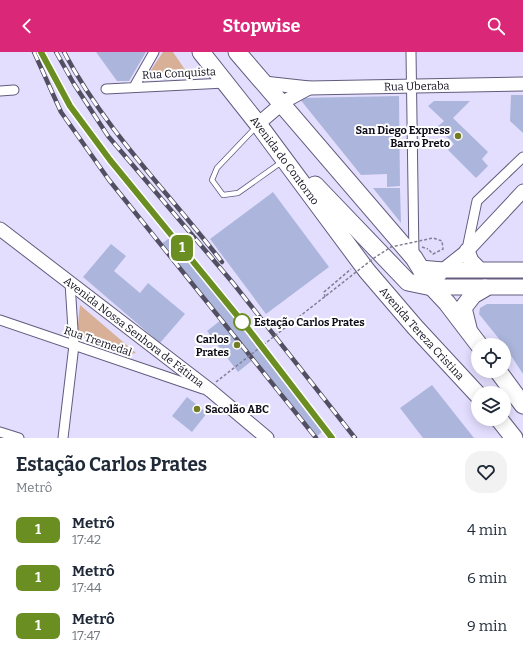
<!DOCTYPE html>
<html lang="pt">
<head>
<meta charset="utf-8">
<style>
  :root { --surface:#fff; --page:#f2f2f3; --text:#1f2937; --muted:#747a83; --accent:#db2777 }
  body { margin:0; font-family:Bitter,serif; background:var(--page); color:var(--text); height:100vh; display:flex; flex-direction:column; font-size:15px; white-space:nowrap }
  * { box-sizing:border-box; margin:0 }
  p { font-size:13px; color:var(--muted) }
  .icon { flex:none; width:22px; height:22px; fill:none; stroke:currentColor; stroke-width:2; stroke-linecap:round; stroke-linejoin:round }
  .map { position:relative; height:386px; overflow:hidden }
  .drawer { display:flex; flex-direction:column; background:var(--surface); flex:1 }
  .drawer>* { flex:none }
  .badge { padding:0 8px; border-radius:6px; font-size:14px; line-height:26px }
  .controls { position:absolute; left:471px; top:286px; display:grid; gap:8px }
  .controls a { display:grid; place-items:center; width:40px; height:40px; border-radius:50%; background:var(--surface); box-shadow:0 2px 10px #0003; font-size:20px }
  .map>.badge { position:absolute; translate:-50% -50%; box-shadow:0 0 0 2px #fff }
  .round { display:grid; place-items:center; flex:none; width:42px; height:42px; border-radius:16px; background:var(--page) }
  .head { display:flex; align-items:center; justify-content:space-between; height:68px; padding:0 16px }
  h1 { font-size:19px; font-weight:700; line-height:30px }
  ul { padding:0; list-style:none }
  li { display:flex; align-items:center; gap:12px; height:48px; padding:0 16px }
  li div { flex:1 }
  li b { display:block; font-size:15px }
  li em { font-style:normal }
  li .badge { min-width:44px; font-weight:700; text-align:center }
  header { display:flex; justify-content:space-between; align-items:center; height:52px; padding:0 16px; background:var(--accent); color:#fff; font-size:18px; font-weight:700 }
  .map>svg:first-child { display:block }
  .green { fill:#d8b097 }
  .building { fill:#acb6dc }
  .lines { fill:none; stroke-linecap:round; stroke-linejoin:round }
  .lane-casing { stroke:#635b7e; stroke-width:6 }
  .street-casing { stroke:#635b7e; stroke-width:11 }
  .secondary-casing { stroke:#635b7e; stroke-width:15 }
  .primary-casing { stroke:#635b7e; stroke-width:17 }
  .highway-casing { stroke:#635b7e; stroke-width:19 }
  .path { stroke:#827e96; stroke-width:1.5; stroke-dasharray:3 2; stroke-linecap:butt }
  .lane { stroke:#fff; stroke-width:4.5 }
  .street { stroke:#fff; stroke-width:9 }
  .secondary { stroke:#fff; stroke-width:13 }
  .primary { stroke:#fff; stroke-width:15 }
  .highway { stroke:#fff; stroke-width:17 }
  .rail-casing { stroke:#534f63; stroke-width:4.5 }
  .rail { stroke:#fff; stroke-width:3; stroke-dasharray:9; stroke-linecap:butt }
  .path-bridge { stroke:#827e96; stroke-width:1.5; stroke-dasharray:3 2; stroke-linecap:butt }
  .line-casing { stroke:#fff; stroke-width:9 }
  .line { stroke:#6b8e23; stroke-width:6 }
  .poi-dot { fill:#747b25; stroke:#fff; stroke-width:1.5 }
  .stop-dot { fill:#fff; stroke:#6b8e23; stroke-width:2 }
  .labels { text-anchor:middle; stroke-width:4; stroke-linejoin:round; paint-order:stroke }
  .street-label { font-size:11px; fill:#100d1b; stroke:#fff }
  .poi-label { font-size:11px; font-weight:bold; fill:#100d1b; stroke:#fff; text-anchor:end }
  .stop-label { font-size:11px; font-weight:bold; fill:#100d1b; stroke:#fff; text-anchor:start }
</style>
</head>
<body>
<header><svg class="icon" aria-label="back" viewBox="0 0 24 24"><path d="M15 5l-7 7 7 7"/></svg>Stopwise<svg class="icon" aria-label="search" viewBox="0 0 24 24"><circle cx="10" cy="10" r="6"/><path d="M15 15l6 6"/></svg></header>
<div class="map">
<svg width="523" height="386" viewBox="0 0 523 386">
  <rect width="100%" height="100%" fill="#e3defe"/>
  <path class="green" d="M163,0H173L188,22L145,27Z
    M80,253L136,301L130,302L77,282Z"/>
  <path class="building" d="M96,0H146L129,29H117Z
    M511,43H523V81L510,69Z
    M399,44L400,134L387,135V122L361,123L299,46Z
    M434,49H470L453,66L488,100L482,107L488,114L476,126L448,98L454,92L437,75L444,69L428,54Z
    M373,136H400L401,171Z
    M273,140L329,215L266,262L210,187Z
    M171,185L324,378L315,386L254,307L238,320L207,279L221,268L161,192Z
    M111,192L126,204L114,219L140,241L148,231L185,262L160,291L83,225Z
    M487,252H523V322L504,293L479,262L480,256Z
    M432,333L474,386H423L400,356Z
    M187,345L207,361L192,380L172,364Z"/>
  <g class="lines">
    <defs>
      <path id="lane" d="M256,75L217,116L212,128L223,143L238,141L283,109"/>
      <path id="street" d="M411,0L414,205
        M134,35L154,0
        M106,37L225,31
        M0,39L14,38
        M467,197L477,149L523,105
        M0,268L203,337
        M0,380L19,386
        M63,386L74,293L70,231"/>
      <g id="secondary">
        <path id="s1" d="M264,31L309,36L523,32"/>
        <path d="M258,72L285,49L309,36"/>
        <path id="s2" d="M0,177L211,339L267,386"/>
        <path d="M432,235L443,218L467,199L523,139"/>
      </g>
      <path id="primary" d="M467,199L471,209L480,218
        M420,216L443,218H523
        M432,235H523"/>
      <g id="highway">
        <path id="s3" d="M201,0L258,72L367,219L415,275L478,343"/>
        <path d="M237,0L414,206L432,235L447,251L479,293"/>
        <path d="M315,133L408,230L432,235"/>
        <path d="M468,276L463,256L473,243L485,236"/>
        <path d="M498,319L523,353"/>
        <path d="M499,367L514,386"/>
      </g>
    </defs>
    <use href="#lane" class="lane-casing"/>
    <use href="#street" class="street-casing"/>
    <use href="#secondary" class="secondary-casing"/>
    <use href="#primary" class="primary-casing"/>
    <use href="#highway" class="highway-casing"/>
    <path class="path" d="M422,195L428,197
      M325,245L324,240L351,217"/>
    <use href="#lane" class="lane"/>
    <use href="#street" class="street"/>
    <use href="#secondary" class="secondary"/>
    <use href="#primary" class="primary"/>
    <use href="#highway" class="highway"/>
    <defs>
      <path id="rail" d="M34,0L61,60L109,128L316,386
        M41,0L70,54L110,108L249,278L332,386
        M56,0L74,32L108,84L233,231L355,386
        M64,0C105,78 168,140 222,210"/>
    </defs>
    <use href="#rail" class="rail-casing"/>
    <use href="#rail" class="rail"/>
    <path class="path-bridge" d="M216,330L374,206L391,195L433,186L442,189L443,197L433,202L428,197"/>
  </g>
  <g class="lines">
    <defs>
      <path id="line" d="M41,0L70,54L110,108L249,278L332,386"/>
    </defs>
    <use href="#line" class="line-casing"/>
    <use href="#line" class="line"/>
  </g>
  <g class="poi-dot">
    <circle cx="458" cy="84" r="4"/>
    <circle cx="237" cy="293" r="4"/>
    <circle cx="197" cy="357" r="4"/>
  </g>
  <circle class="stop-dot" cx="242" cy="270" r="8"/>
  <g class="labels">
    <g class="street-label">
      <text transform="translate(179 21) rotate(-3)" y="4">Rua Conquista</text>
      <text dy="4" stroke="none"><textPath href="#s1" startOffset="153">Rua Uberaba</textPath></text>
      <text dy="4" stroke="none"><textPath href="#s3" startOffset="137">Avenida do Contorno</textPath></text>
      <text dy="4" stroke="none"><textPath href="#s2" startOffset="169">Avenida Nossa Senhora de Fátima</textPath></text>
      <text dy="4" stroke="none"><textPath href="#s3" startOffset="358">Avenida Tereza Cristina</textPath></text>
      <text transform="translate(98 289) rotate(19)" y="4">Rua Tremedal</text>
    </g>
    <g class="poi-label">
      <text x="450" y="82">San Diego Express<tspan x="450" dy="13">Barro Preto</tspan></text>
      <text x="229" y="291">Carlos<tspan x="229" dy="13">Prates</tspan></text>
      <text x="205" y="361" text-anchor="start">Sacolão ABC</text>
    </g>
    <g class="stop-label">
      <text x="254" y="274">Estação Carlos Prates</text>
    </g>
  </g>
</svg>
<div class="controls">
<a><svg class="icon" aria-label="locate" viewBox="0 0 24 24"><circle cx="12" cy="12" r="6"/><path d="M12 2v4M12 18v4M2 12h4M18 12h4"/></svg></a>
<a><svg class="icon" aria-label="layers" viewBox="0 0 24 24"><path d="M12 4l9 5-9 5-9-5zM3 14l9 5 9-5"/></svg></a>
</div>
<b class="badge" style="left:182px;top:196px;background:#6b8e23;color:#fff">1</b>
</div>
<section class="drawer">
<div class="head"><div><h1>Estação Carlos Prates</h1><p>Metrô</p></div><a class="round"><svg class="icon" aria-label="heart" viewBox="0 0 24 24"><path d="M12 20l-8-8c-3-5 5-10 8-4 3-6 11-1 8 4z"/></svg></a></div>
<ul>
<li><span class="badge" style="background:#6b8e23;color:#fff">1</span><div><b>Metrô</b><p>17:42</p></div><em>4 min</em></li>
<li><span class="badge" style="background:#6b8e23;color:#fff">1</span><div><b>Metrô</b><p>17:44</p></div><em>6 min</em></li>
<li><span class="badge" style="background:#6b8e23;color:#fff">1</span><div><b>Metrô</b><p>17:47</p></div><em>9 min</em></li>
</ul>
</section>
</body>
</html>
